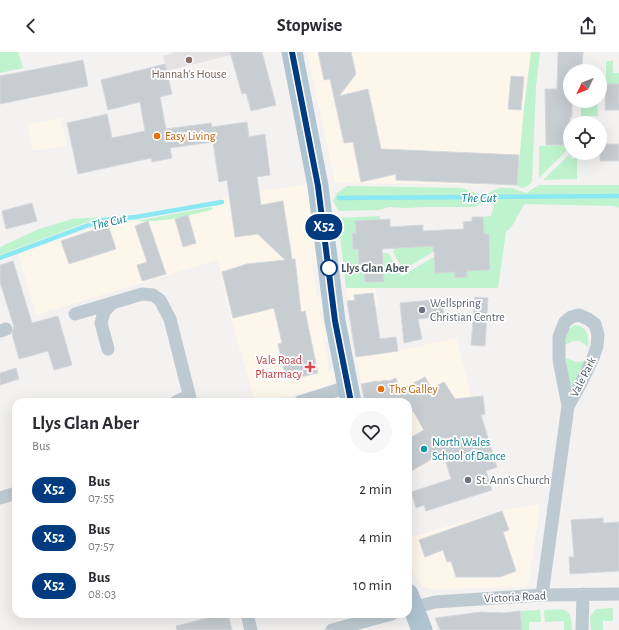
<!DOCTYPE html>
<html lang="en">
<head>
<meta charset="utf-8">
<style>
  :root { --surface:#fff; --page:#f7f7f7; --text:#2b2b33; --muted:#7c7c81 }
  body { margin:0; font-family:"Alegreya Sans",sans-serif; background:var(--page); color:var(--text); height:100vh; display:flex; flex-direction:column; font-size:15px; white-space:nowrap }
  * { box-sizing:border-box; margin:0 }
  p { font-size:13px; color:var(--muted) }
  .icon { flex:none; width:22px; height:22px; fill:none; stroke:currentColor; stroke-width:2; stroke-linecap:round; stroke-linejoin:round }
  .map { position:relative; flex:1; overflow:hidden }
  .sheet { position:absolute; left:12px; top:346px; width:400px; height:220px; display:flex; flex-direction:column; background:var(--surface); border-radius:12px; box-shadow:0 4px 16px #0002 }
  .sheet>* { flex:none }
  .badge { padding:0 8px; border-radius:13px; font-size:14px; line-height:26px }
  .needle { width:26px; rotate:227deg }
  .fabs { position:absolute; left:563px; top:12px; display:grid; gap:8px }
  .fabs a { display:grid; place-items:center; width:44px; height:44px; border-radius:50%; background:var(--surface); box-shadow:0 4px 16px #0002; font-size:20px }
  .map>.badge { position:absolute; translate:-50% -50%; box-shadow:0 0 0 2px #fff }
  .round { display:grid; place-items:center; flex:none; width:42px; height:42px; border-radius:21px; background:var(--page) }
  .headline { display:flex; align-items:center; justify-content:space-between; height:68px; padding:0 20px }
  h1 { font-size:19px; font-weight:700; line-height:30px }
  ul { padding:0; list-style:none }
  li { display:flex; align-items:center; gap:12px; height:48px; padding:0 20px }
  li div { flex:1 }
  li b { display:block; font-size:15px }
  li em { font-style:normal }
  li .badge { min-width:44px; font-weight:700; text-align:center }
  header { display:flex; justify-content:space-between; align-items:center; height:52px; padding:0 20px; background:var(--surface); font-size:18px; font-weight:700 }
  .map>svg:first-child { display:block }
  .commercial { fill:#fdf6eb }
  .education { fill:#e5e2e3 }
  .green { fill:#bef3cd }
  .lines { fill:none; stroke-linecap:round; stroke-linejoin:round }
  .stream { stroke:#89e8f2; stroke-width:4.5 }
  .building { fill:#c8cdd1; stroke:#d5d8dd }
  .street { stroke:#becad1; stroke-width:13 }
  .primary { stroke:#afc4d1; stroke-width:21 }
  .line-casing { stroke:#fff; stroke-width:9 }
  .line { stroke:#003b80; stroke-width:6 }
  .education-dot { fill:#8d6e63; stroke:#fff; stroke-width:1.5 }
  .food-dot { fill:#e8710a; stroke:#fff; stroke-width:1.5 }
  .stop-dot { fill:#fff; stroke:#003b80; stroke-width:2 }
  .worship-dot { fill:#6b7280; stroke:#fff; stroke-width:1.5 }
  .health-dot { fill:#e0444e; stroke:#fff; stroke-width:1.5 }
  .culture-dot { fill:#0f9aa8; stroke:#fff; stroke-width:1.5 }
  .labels { text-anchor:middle; stroke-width:3.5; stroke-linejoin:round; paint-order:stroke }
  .education-label { font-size:12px; fill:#785e54; stroke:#fff }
  .food-label { font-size:12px; fill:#c56008; stroke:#fff; text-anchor:start }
  .stop-label { font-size:12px; font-weight:bold; fill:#485760; stroke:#fff; text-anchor:start }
  .worship-label { font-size:12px; fill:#5b616d; stroke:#fff; text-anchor:start }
  .health-label { font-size:12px; fill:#be3a42; stroke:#fff; text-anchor:end }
  .street-label { font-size:12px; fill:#485760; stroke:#fff }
  .culture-label { font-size:12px; fill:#0d838f; stroke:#fff; text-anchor:start }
  .water-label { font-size:13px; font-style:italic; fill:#06808e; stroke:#fff }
</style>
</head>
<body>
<header><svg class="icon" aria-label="back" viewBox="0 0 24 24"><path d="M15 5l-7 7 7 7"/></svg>Stopwise<svg class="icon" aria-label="share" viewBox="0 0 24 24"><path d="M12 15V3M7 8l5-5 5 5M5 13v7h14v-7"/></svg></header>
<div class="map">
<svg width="619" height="578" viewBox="0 0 619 578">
  <rect width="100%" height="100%" fill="#f4f1f1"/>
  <path class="commercial" d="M307,0H538L521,136L517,133L335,131Z
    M61,66L66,93L33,99L28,72Z
    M307,132L319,212L312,213L317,244L324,243L326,259L320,260L322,273L328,272L330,288L324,289L329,320H336V323L333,330L323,336L266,350H255L232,269L217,208L36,263L18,202L106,172L136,169L224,153L222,145Z
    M346,236H376L377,255L348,258Z
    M456,286L471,345L486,379L408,423V350H365L356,305L398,299Z
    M540,452L529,530L525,535L471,536L435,538L424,535L418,529L414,522L408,499V486L508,457Z"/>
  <path class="education" d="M176,0H242L167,19L163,4Z"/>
  <path class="green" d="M0,0H18L23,16L0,21Z
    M531,0H540L536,35L532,129C529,134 527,135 521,136L517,133L524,55Z
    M606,9H613V21H619V15V32H606Z
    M581,49H597L598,64H581Z
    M570,93V95L539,126V94Z
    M570,102L571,107L577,106V127L543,128Z
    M539,133H619V156L614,154L525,152C517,161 516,173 506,180L498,236H346L338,166L380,164V168L355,169L356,181H352L358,197L359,214H364L365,230L384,229L383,219H380L379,201H388L402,224L435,204L436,221L455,220V226L467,225V219L490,218L489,182H484L483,165L491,164C491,160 494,158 494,153L483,150L475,155H425L407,156L389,155L379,158L339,159L333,149L337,141L347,134L462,136L478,142L484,143L499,136H512L526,141Z
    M211,155L213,156L211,158C186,164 161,171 136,169Z
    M101,165L0,203V195L39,177L72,167Z
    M433,190V200L403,218L393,200L395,196Z
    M575,273C588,274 589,286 588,296C581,287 575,287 565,293C566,285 566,277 575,273Z
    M566,306L577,310L585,309L569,340Z
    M613,556V569H603V578H591L590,565L594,559L597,557Z
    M540,558L541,570H529V578H522L520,559Z
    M544,558C565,558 571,553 572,578H564V569L545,570Z"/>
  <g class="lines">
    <path class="stream" d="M339,146L619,144
      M0,206L102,168L136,165L222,150"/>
  </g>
  <path class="building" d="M230,0H262L276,53L251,59L246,41L242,42Z
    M318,0H351L356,22L339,44L368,37L381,97L519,103L517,133L396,128V122L361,130L353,90L344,91L330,27L324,28Z
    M558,0H583L582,15H575V19H570V49H572V65H570V93H546L545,37H557Z
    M83,8L88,34L0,52V24Z
    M165,12L172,42L160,45L166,77L211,71L212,75L247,70L249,85L265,82L270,123L257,125L261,153L283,149L292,207H295L301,260L305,259L318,321L291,327L290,322L285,323L278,292L282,291L274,256L233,266L222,220L247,212L285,208L258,182L235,185L227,128L219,130L213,90L170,96L172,106L152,110L151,106L78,122L67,71L107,62L112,86L145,79L140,50L108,58L101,28Z
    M511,24L524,25L521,58L508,57Z
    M606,32H619V58H605Z
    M600,92H619V109H600Z
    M32,151L37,169L6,177L2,159Z
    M188,163L196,191L183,195L175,167Z
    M472,165H483L484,182H489L490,218L467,219V225L455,226V220L435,221L434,199L433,200V194L382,197L384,230H365L364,214H359L358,197H353L352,181H356L355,169L390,167V175L423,173V179L464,177L463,170L472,169Z
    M148,169L166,222L142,229L137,213L147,210L135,174Z
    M108,173L116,197L69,212L61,189Z
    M13,209L32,271L58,264L72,313L54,318L48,299L19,307L12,282L14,275L0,230V213Z
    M373,241L380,287L396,285L398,299L356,305L347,249L355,248L354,243Z
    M475,245L488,246L485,294L471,293Z
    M442,247L444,264L418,267L422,287L404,291L400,251Z
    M16,316L19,327L0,333V321Z
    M425,325L431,336L434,334V335L444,330L455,347L483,344L485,362L481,363L497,415L486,419L492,438L426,459L424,453L416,456L411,440L451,427L443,401L408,421V387L424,378L413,359L410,360L408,357V350H365L361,332L377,329V330L387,328L388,329L396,326L400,338Z
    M502,459L509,478L503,480L516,519L500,525H456L451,509L447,510L443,498L425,505L419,488Z
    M603,466V471L619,470V519L570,522L569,505H574L571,468Z
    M520,559L522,578H440L435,566L481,560L503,561Z
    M223,562H228L232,578H177L176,574Z"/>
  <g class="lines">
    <path class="street" d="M75,262L112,251
      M0,279L6,277
      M108,297L101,271L104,260L112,251L142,242L153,243L160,248L170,267L191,350
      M176,350L189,344
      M300,350L347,335
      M0,446L16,441
      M542,543L568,354L559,308V285L565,270L571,265L579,263L588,267L595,272L598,283L597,294L593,306L581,331L568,354
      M408,557L435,550L542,543L619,542
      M247,562L251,578
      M332,578L392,562
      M582,578L583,542"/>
    <path class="primary" d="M292,0L318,134L335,269L351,350
      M408,542L422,578"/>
  </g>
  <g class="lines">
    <defs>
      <path id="line" d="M292,0L318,134L335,269L351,350"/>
    </defs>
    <use href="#line" class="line-casing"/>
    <use href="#line" class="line"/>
  </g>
  <circle class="education-dot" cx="189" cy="8" r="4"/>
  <g class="food-dot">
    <circle cx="157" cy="84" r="4"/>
    <circle cx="381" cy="337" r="4"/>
  </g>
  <circle class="stop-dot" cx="329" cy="216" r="8"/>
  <g class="worship-dot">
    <circle cx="422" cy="258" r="4"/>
    <circle cx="468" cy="428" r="4"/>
  </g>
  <path class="health-dot" d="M308 309h4v4h4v4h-4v4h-4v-4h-4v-4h4z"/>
  <circle class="culture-dot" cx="424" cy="397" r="4"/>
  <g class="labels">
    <g class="education-label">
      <text x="189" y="26">Hannah's House</text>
    </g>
    <g class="food-label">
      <text x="165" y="88">Easy Living</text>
      <text x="389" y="341">The Galley</text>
    </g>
    <g class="stop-label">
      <text x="341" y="220">Llys Glan Aber</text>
    </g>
    <g class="worship-label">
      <text x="430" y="255">Wellspring<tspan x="430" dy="14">Christian Centre</tspan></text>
      <text x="476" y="432">St. Ann's Church</text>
    </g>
    <g class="health-label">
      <text x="302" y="312">Vale Road<tspan x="302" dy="14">Pharmacy</tspan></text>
    </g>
    <g class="street-label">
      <text transform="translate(583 325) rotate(-63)" y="4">Vale Park</text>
      <text transform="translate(515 545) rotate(-3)" y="4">Victoria Road</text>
    </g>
    <g class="culture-label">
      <text x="432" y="394">North Wales<tspan x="432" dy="14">School of Dance</tspan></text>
    </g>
    <g class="water-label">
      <text x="479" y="150">The Cut</text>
      <text transform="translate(109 169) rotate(-13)" y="5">The Cut</text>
    </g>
  </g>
</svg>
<div class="fabs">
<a><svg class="needle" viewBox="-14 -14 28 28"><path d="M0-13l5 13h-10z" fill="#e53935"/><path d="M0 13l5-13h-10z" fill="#7c7c81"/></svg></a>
<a><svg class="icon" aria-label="locate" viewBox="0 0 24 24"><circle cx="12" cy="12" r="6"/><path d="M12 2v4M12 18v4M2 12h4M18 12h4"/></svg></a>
</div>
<b class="badge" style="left:324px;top:175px;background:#003b80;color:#fff">X52</b>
<section class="sheet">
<div class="headline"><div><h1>Llys Glan Aber</h1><p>Bus</p></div><a class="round"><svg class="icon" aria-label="heart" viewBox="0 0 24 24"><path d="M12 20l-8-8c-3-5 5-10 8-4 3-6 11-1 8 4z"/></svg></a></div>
<ul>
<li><span class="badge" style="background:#003b80;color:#fff">X52</span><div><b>Bus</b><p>07:55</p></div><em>2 min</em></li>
<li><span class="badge" style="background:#003b80;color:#fff">X52</span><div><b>Bus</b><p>07:57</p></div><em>4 min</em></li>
<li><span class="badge" style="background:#003b80;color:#fff">X52</span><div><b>Bus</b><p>08:03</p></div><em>10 min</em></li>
</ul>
</section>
</div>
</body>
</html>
